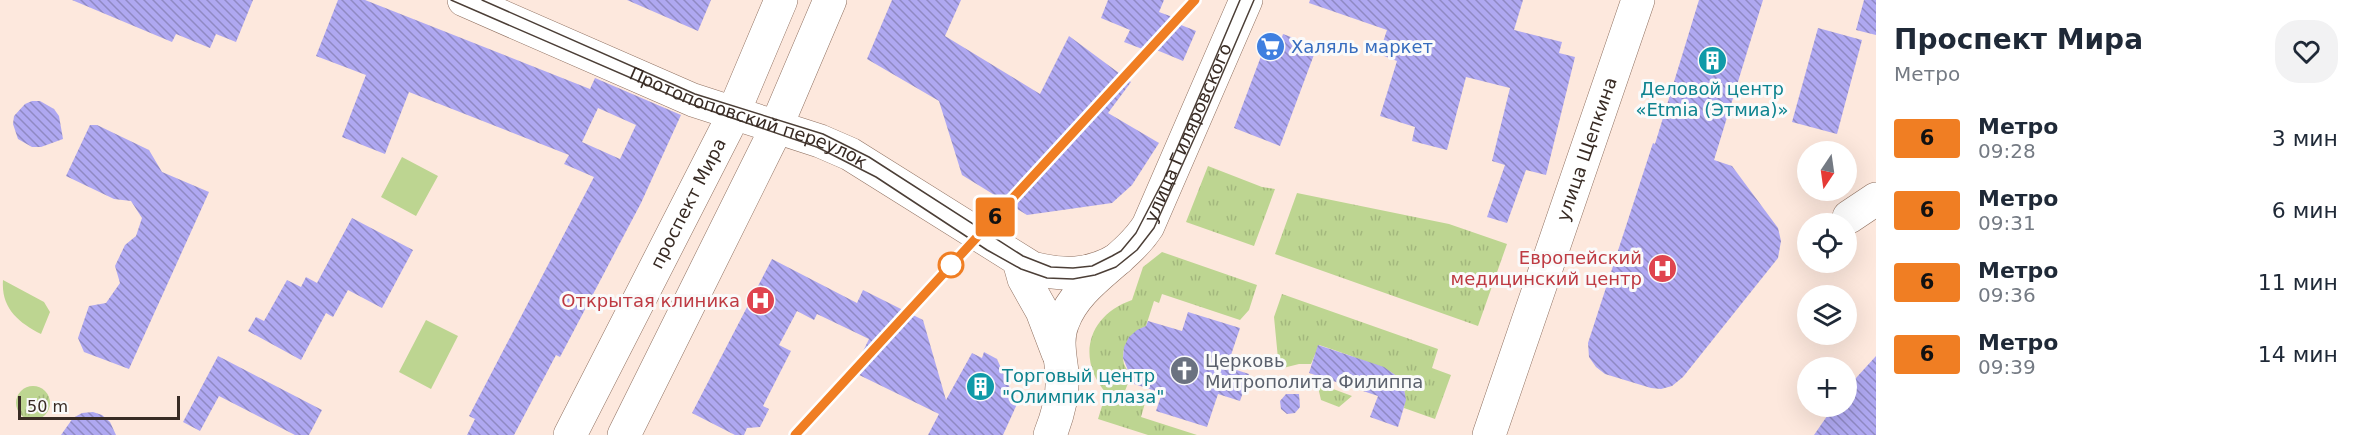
<!DOCTYPE html>
<html lang="ru">
<head>
<meta charset="utf-8">
<style>
  :root { --surface:#fff; --page:#f2f2f3; --text:#1f2937; --muted:#747a83 }
  body { margin:0; font-family:"DejaVu Sans",sans-serif; background:var(--page); color:var(--text); height:100vh; display:flex; flex-direction:column; font-size:22px; white-space:nowrap }
  * { box-sizing:border-box; margin:0 }
  p { font-size:20px; color:var(--muted) }
  .icon { flex:none; width:33px; height:33px; fill:none; stroke:currentColor; stroke-width:2; stroke-linecap:round; stroke-linejoin:round }
  .map { position:relative; flex:1; overflow:hidden }
  .details { display:flex; flex-direction:column; background:var(--surface); width:480px }
  .details>* { flex:none }
  .badge { padding:0 12px; border-radius:4px; font-size:21px; line-height:39px }
  .needle { width:39px; rotate:193deg }
  .fabs { position:absolute; left:1797px; top:141px; display:grid; gap:12px }
  .fabs a { display:grid; place-items:center; width:60px; height:60px; border-radius:50%; background:var(--surface); box-shadow:0 6px 24px #0002; font-size:30px }
  .scale { position:absolute; left:18px; bottom:15px; width:162px; box-sizing:border-box; padding-left:6px; border:3px solid #382b24; border-top:0; font-size:16px; line-height:21px; white-space:nowrap; color:#382b24; -webkit-text-stroke:4px #fafafa; paint-order:stroke }
  .map>.badge { position:absolute; translate:-50% -50%; box-shadow:0 0 0 3px #fff }
  .round { display:grid; place-items:center; flex:none; width:63px; height:63px; border-radius:24px; background:var(--page) }
  .overview { display:flex; align-items:center; justify-content:space-between; height:102px; padding:0 18px }
  h1 { font-size:28px; font-weight:700; line-height:45px }
  ul { padding:0; list-style:none }
  li { display:flex; align-items:center; gap:18px; height:72px; padding:0 18px }
  li div { flex:1 }
  li b { display:block; font-size:22px }
  li em { font-style:normal }
  li .badge { min-width:66px; font-weight:700; text-align:center }
  main { display:flex; flex:1; min-height:0 }
  .map>svg:first-child { display:block }
  .grass { fill:url(#grass-tufts) }
  .park { fill:#bdd591 }
  .building { fill:url(#building-back-hatch); fill-rule:evenodd }
  .lines { fill:none; stroke-linecap:round; stroke-linejoin:round }
  .minor-casing { stroke:#8f7060; stroke-width:34 }
  .major-casing { stroke:#8f7060; stroke-width:34 }
  .minor { stroke:#fff; stroke-width:33 }
  .major { stroke:#fff; stroke-width:33 }
  .tram { stroke:#4c3f37; stroke-width:1.5 }
  .line-casing { stroke:#fff; stroke-width:14 }
  .line { stroke:#f07e23; stroke-width:9 }
  .stop-dot { fill:#fff; stroke:#f07e23; stroke-width:3 }
  .labels { text-anchor:middle; stroke-width:6; stroke-linejoin:round; paint-order:stroke }
  .shop-label { font-size:18px; fill:#366cbe; stroke:#fafafa; text-anchor:start }
  .culture-label { font-size:18px; fill:#0d838f; stroke:#fafafa }
  .street-label { font-size:18px; fill:#382b24; stroke:#fafafa }
  .health-label { font-size:18px; fill:#be3a42; stroke:#fafafa; text-anchor:end }
  .worship-label { font-size:18px; fill:#5b616d; stroke:#fafafa; text-anchor:start }
</style>
</head>
<body>
<main>
<div class="map">
<svg width="1876" height="435" viewBox="0 0 1876 435">
  <defs>
    <pattern id="grass-tufts" width="24" height="20" patternUnits="userSpaceOnUse" patternTransform="scale(1.5)"><rect width="24" height="20" fill="#bdd591"/><path d="M3 7l-1-3M5 7V3M7 7l1-3M15 17l-1-3M17 17v-4M19 17l1-3" fill="none" stroke="#a3b77d"/></pattern>
    <pattern id="building-back-hatch" width="6" height="6" patternUnits="userSpaceOnUse" patternTransform="scale(1.5)"><rect width="6" height="6" fill="#afa8f1"/><path d="M-1 5l2 2M0 0l6 6M5-1l2 2" fill="none" stroke="#8f89c3"/></pattern>
  </defs>
  <rect width="100%" height="100%" fill="#fde8dd"/>
  <path class="grass" d="M1208,166L1262,187L1275,189L1254,246L1186,222Z
    M1297,193L1449,224L1507,244L1478,326L1275,254Z
    M1162,252L1257,285L1249,310L1240,320L1162,294L1159,303L1154,301L1146,326C1130,333 1120,347 1124,364C1126,369 1130,373 1129,377C1129,383 1125,390 1123,396L1145,403L1141,417L1197,435H1148L1098,419L1106,393C1076,358 1088,315 1132,300L1143,267Z
    M1282,294L1438,349L1432,368L1451,375L1435,419L1404,408C1411,374 1385,368 1359,359C1346,354 1332,349 1319,345L1311,364H1299L1279,369L1274,317Z
    M1317,383L1352,396L1339,407L1321,400Z
    M16 403a17 17 0 1 1 34 0a17 17 0 1 1-34 0Z"/>
  <path class="park" d="M402,157L438,176L416,216L381,197Z
    M3,280L44,302L50,312L41,334C18,322 1,308 3,280Z
    M426,320L458,336L431,389L399,372Z"/>
  <path class="building" d="M72,0H253L236,42L216,34L210,48L176,34L172,42Z
    M338,0H365L590,89L595,78L681,115L641,203L560,357L556,355L514,435H467L475,419L469,416L594,177L564,164L569,155L409,92L385,154L342,137L366,75L316,56ZM598,108L636,125L620,159L582,142Z
    M627,0H711L698,31Z
    M892,0H961L945,36L1040,94L1069,36L1131,82L1108,113L1159,143L1132,185L1112,203L1027,215L962,175L939,101L867,59Z
    M1108,0H1164L1159,12L1178,19L1176,23L1196,31L1183,61L1147,46L1145,50L1124,42L1130,30L1101,18Z
    M1310,0H1523L1514,30L1562,42L1559,53L1575,57L1546,175L1526,170L1507,223L1487,217L1505,165L1492,161L1510,88L1466,77L1447,150L1412,141L1415,127L1380,116L1397,61L1379,54L1387,30L1309,3Z
    M1699,0H1763L1714,160L1732,166L1778,228L1781,241L1778,258L1683,377L1672,386L1661,389L1651,388L1605,374L1596,367L1589,357L1588,343L1653,143L1655,144Z
    M1864,0H1876V35L1856,30Z
    M1818,28L1862,40L1837,134L1792,122Z
    M1283,34L1304,42L1302,47L1315,52L1280,146L1234,128L1269,35L1281,40Z
    M32,101H40L54,109L59,116L63,139L41,147H32L18,139L13,124L14,116L25,104Z
    M90,125H97L149,150L162,172L209,192L129,369L84,352L78,338L89,306L106,303L120,283L115,266L125,245L136,236L142,218L131,201L114,199L66,176Z
    M352,218L413,250L382,308L348,290L333,317L326,313L301,360L248,331L256,317L264,321L287,280L301,287L306,277L317,283Z
    M772,259L857,303L863,290L923,320L946,400L972,353L982,358L984,352L997,359L1017,404L1003,435H928L939,414L853,372L869,339L817,314L814,320L797,311L779,345L791,351L763,406L769,409L760,427L747,428L744,435H735L692,413Z
    M1188,312L1240,328L1227,367L1249,374L1240,401L1218,394L1207,427L1156,411L1162,393L1128,382L1130,375L1123,358L1124,347L1129,337L1137,330L1146,326L1148,321L1182,331Z
    M1318,345L1384,367L1398,377L1403,383L1406,400L1398,427L1370,417L1378,396L1309,373Z
    M218,356L322,410L309,435H295L219,396L200,431L183,422Z
    M1876,356V435H1814L1834,406H1846V389Z
    M1286,394H1299L1300,407L1295,413L1287,414L1281,409L1280,401Z
    M93,412L102,415L110,422L116,435H61L73,418L82,413Z"/>
  <g class="lines">
    <defs>
      <g id="minor">
        <path id="s1" d="M464,0L693,100L820,141L850,154L1032,268C1063,276 1090,276 1118,259"/>
        <path d="M1849,217L1876,199"/>
        <path d="M1019,261L1024,279L1042,311L1058,353"/>
        <path id="s2" d="M1050,435C1058,415 1064,394 1062,372C1060,355 1056,338 1063,322C1078,281 1125,262 1148,226L1246,0"/>
        <path id="s3" d="M1489,435L1638,0"/>
      </g>
      <g id="major">
        <path id="s4" d="M570,435L727,128L781,0"/>
        <path d="M624,435L770,141L830,0"/>
      </g>
    </defs>
    <use href="#minor" class="minor-casing"/>
    <use href="#major" class="major-casing"/>
    <use href="#minor" class="minor"/>
    <use href="#major" class="major"/>
    <path class="tram" d="M451,0L691,104L817,147L876,177L987,250L1021,269L1047,278L1073,279L1095,275L1116,267L1137,250L1154,228L1206,112L1254,0
      M482,0L695,94L823,134L869,157L1023,256L1051,267L1073,268L1092,266L1112,256L1121,251L1136,233L1164,179L1240,0"/>
  </g>
  <g class="lines">
    <defs>
      <path id="line" d="M795,435L1195,0"/>
    </defs>
    <use href="#line" class="line-casing"/>
    <use href="#line" class="line"/>
  </g>
  <defs>
    <symbol id="supermarket-disc" viewBox="-11 -11 22 22"><circle r="9.5" fill="#3f7fe0" stroke="#fafafa"/><path d="M-6-5.5h2.5l.6 2H6L4.5 2H-2.5L-4.4-4H-6ZM-1.5 3.2a1.3 1.3 0 1 0 .1 0ZM3 3.2a1.3 1.3 0 1 0 .1 0Z" fill="#fff"/></symbol>
    <symbol id="building-disc" viewBox="-11 -11 22 22"><circle r="9.5" fill="#0f9aa8" stroke="#fafafa"/><path d="M-4-6H4V6H1V3H-1V6H-4ZM-2.5-4.3h1.7v1.8h-1.7ZM.8-4.3h1.7v1.8H.8ZM-2.5-1h1.7V.8h-1.7ZM.8-1h1.7V.8H.8Z" fill="#fff"/></symbol>
    <symbol id="hospital-disc" viewBox="-11 -11 22 22"><circle r="9.5" fill="#e0444e" stroke="#fafafa"/><path d="M-5-5h3v3.5h4V-5h3V5h-3V1.5h-4V5h-3Z" fill="#fff"/></symbol>
    <symbol id="church-disc" viewBox="-11 -11 22 22"><circle r="9.5" fill="#6b7280" stroke="#fafafa"/><path d="M-1.2-6h2.4v3.5h3.3v2.4h-3.3V6h-2.4V-.1h-3.3v-2.4h3.3Z" fill="#fff"/></symbol>
  </defs>
  <g fill-rule="evenodd">
    <use href="#supermarket-disc" x="1254" y="30" width="33" height="33"/>
    <use href="#building-disc" x="1696" y="44" width="33" height="33"/>
    <use href="#hospital-disc" x="1646" y="252" width="33" height="33"/>
    <use href="#hospital-disc" x="744" y="284" width="33" height="33"/>
    <use href="#church-disc" x="1168" y="354" width="33" height="33"/>
    <use href="#building-disc" x="964" y="370" width="33" height="33"/>
  </g>
  <circle class="stop-dot" cx="951" cy="265" r="12"/>
  <g class="labels">
    <g class="shop-label">
      <text x="1291" y="53">Халяль маркет</text>
    </g>
    <g class="culture-label">
      <text x="1712" y="95">Деловой центр<tspan x="1712" dy="21">«Etmia (Этмиа)»</tspan></text>
      <text x="1002" y="382" text-anchor="start">Торговый центр<tspan x="1002" dy="21">"Олимпик плаза"</tspan></text>
    </g>
    <g class="street-label">
      <text dy="6" stroke="none"><textPath href="#s1" startOffset="308">Протопоповский переулок</textPath></text>
      <text dy="6" stroke="none"><textPath href="#s2" startOffset="346">улица Гиляровского</textPath></text>
      <text dy="6" stroke="none"><textPath href="#s3" startOffset="302">улица Щепкина</textPath></text>
      <text dy="6" stroke="none"><textPath href="#s4" startOffset="260">проспект Мира</textPath></text>
    </g>
    <g class="health-label">
      <text x="1642" y="264">Европейский<tspan x="1642" dy="21">медицинский центр</tspan></text>
      <text x="740" y="307">Открытая клиника</text>
    </g>
    <g class="worship-label">
      <text x="1205" y="367">Церковь<tspan x="1205" dy="21">Митрополита Филиппа</tspan></text>
    </g>
  </g>
</svg>
<div class="fabs">
<a><svg class="needle" viewBox="-14 -14 28 28"><path d="M0-13l5 13h-10z" fill="#e53935"/><path d="M0 13l5-13h-10z" fill="#747a83"/></svg></a>
<a><svg class="icon" aria-label="locate" viewBox="0 0 24 24"><circle cx="12" cy="12" r="6"/><path d="M12 2v4M12 18v4M2 12h4M18 12h4"/></svg></a>
<a><svg class="icon" aria-label="layers" viewBox="0 0 24 24"><path d="M12 4l9 5-9 5-9-5zM3 14l9 5 9-5"/></svg></a>
<a>+</a>
</div>
<div class="scale">50 m</div>
<b class="badge" style="left:995px;top:217px;background:#f07e23;color:#111">6</b>
</div>
<section class="details">
<div class="overview"><div><h1>Проспект Мира</h1><p>Метро</p></div><a class="round"><svg class="icon" aria-label="heart" viewBox="0 0 24 24"><path d="M12 20l-8-8c-3-5 5-10 8-4 3-6 11-1 8 4z"/></svg></a></div>
<ul>
<li><span class="badge" style="background:#f07e23;color:#111">6</span><div><b>Метро</b><p>09:28</p></div><em>3 мин</em></li>
<li><span class="badge" style="background:#f07e23;color:#111">6</span><div><b>Метро</b><p>09:31</p></div><em>6 мин</em></li>
<li><span class="badge" style="background:#f07e23;color:#111">6</span><div><b>Метро</b><p>09:36</p></div><em>11 мин</em></li>
<li><span class="badge" style="background:#f07e23;color:#111">6</span><div><b>Метро</b><p>09:39</p></div><em>14 мин</em></li>
</ul>
</section>
</main>
</body>
</html>
